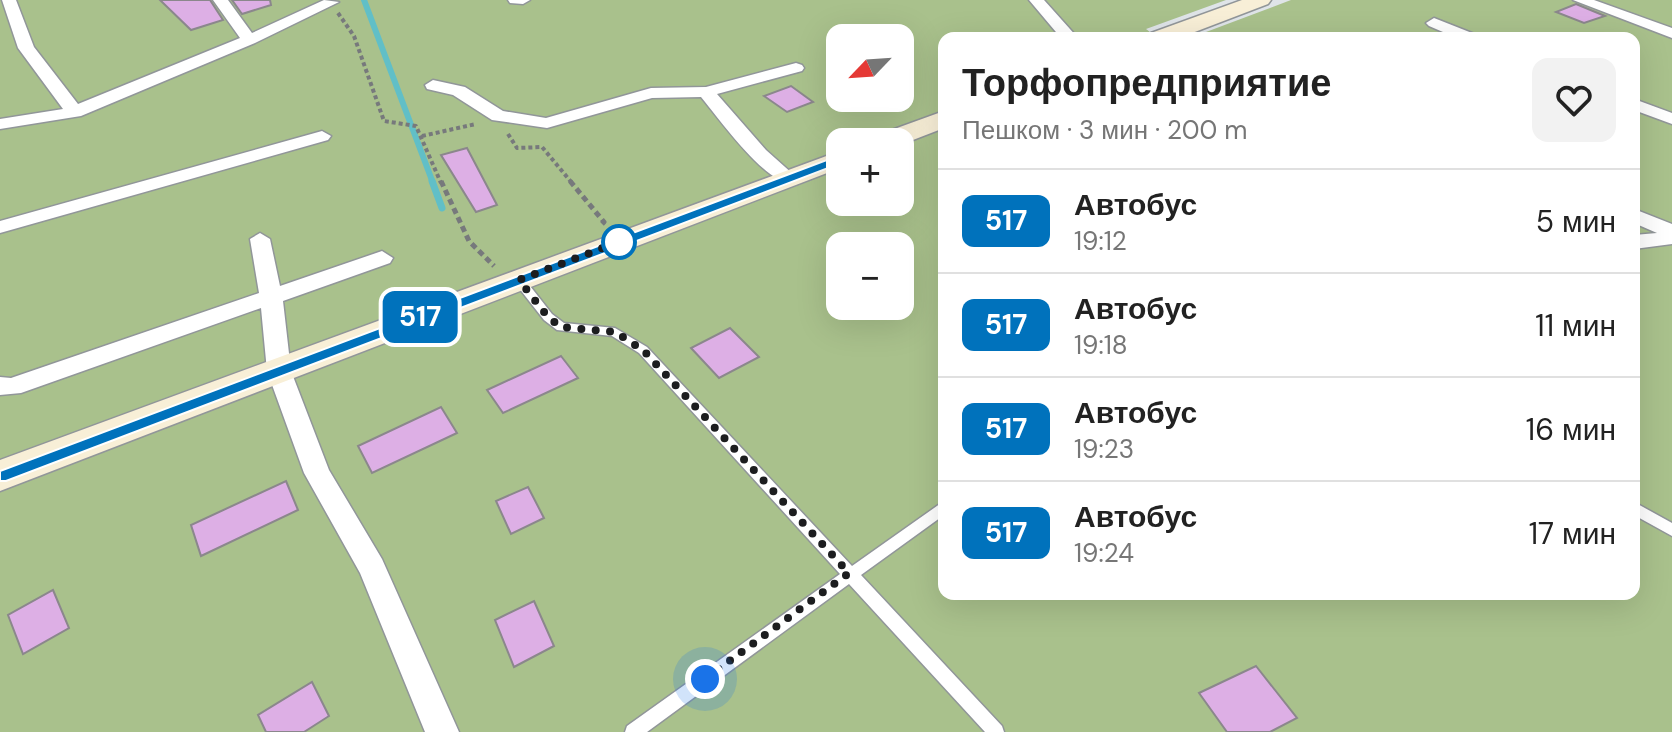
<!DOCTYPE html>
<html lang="ru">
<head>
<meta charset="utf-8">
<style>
  :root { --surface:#fff; --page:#f2f2f2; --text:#222; --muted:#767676; --line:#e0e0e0 }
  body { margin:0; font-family:"DM Sans",sans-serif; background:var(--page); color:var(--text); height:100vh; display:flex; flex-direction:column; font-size:30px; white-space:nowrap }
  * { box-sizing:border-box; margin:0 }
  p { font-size:26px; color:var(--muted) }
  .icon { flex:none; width:44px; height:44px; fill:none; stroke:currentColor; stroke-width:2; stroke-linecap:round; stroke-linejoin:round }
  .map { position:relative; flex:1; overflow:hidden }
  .panel { position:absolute; left:938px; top:32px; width:702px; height:568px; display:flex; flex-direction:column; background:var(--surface); border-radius:16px; box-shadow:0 8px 32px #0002 }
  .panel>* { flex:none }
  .badge { padding:0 16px; border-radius:12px; font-size:28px; line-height:52px }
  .needle { width:52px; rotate:245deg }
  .buttons { position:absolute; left:826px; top:24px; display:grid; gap:16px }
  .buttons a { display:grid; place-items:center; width:88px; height:88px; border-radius:16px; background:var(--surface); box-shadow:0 8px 32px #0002; font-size:40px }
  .you { position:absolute; width:40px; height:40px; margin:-20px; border:6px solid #fff; border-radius:50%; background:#1a73e8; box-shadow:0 0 0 12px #1a73e833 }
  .map>.badge { position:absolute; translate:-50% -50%; box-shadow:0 0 0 4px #fff }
  .round { display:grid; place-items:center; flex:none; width:84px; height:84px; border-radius:16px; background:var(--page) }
  .headline { display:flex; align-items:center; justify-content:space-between; height:136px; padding:0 24px }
  h1 { font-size:38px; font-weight:800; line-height:60px }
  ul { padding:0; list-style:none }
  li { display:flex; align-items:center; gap:24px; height:104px; padding:0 24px; border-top:2px solid var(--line) }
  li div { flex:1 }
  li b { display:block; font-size:30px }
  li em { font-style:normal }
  li .badge { min-width:88px; font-weight:700; text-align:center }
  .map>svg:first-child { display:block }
  .green { fill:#a9c18c; fill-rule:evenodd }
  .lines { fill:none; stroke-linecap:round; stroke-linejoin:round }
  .stream-far1 { stroke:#61bfc7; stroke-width:6 }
  .stream { stroke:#61bfc7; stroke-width:7 }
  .building { fill:#ddafe5; stroke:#8b878c; stroke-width:2 }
  .service-casing { stroke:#919699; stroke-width:3 }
  .minor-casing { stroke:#919699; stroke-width:3 }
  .secondary-casing { stroke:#919699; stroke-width:3 }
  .path-far1 { stroke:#77797c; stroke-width:4; stroke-dasharray:4 3; stroke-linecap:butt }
  .path { stroke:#77797c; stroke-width:5; stroke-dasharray:6 4; stroke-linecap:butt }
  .service { fill:#fff; fill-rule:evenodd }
  .minor { fill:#fff; fill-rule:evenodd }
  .secondary { fill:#f8efd7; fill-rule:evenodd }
  .line { fill:#0072bc; stroke:#fff; stroke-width:2 }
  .walk { stroke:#1c1d1f; stroke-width:8; stroke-dasharray:0 14.4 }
  .stop-dot { fill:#fff; stroke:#0072bc; stroke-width:4 }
</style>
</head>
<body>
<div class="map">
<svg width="1672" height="732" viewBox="0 0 1672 732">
  <rect width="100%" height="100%" fill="#dfe4e8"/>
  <path class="green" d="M0,0H1226L1146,29L1158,38H944V594H1634V38H1190L1291,0H1672V732H0ZM840,38H900V98H840ZM840,142H900V202H840ZM840,246H900V306H840Z"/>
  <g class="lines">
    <path class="stream-far1" d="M364,0L433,183"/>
    <path class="stream" d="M432,181L442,208"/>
  </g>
  <path class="building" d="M160,0H210L223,20L191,30Z
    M232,0H270L271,5L242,14Z
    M1576,4L1605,16L1584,23L1556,12Z
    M791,86L813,102L787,112L764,96Z
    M467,148L497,205L476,212L441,155Z
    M730,328L759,357L719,378L691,348Z
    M561,356L578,378L503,413L487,390Z
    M441,407L457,433L372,473L358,446Z
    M286,481L298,510L201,556L191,525Z
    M528,487L544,518L511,534L496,501Z
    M53,590L69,628L23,654L8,615Z
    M534,601L554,646L514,667L495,620Z
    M1256,666L1297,718L1270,732H1227L1199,693Z
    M312,682L329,716L304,732H266L258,715Z"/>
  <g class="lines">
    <defs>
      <path id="service" d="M519,276L523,277L552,314L564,323L615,328L647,347L852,566L944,501V515L861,575L1002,726L1004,732H985L849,584L647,732H625L627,726L840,574L639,353L612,336L557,330L544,320L515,283L514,280L515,277Z
        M1634,502L1672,523V536L1634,515Z"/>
      <path id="minor" d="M2,0H16L34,47L78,104L240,38L213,0H228L252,33L324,0L339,2L255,43L81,116L0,129V119L63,109L18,48Z
        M508,0H530L523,4L510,3Z
        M1029,0H1044L1078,38H1061Z
        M1573,0H1594L1672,28V38Z
        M1434,18L1477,35L1479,38H1457L1429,26L1426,23Z
        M796,63L802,65L804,68L802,71L717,94L766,150L794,175L797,179L794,183C769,189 717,116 701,97L652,98L547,128L492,120L453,95L427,89L425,85L433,80L465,87L503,111L546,118L651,88L706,87Z
        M1634,99L1672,113V124L1634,110Z
        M322,131L331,136L328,140L0,233V221Z
        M1634,209L1672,224V244L1634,249V235L1657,233L1634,223Z
        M260,233L270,239L280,286L382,251L393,258L390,263L283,301L291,371L329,470L382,559L459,732H425L360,573L304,473L267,371L261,308L21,393L0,395V377L11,378L259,293L250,239Z"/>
      <path id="secondary" d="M1242,0H1271L1268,4L1179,38H1148L1151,33Z
        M944,111V128L900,145V142H871L875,136Z
        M840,151V168L0,491V460Z"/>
    </defs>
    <use href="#service" class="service-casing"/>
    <use href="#minor" class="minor-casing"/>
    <use href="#secondary" class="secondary-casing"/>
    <path class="path-far1" d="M338,13L354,36L384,121L416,126L441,183
      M508,134L517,148L542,147L572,183
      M422,136L476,124"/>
    <path class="path" d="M441,181L469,241L494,266
      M570,181L604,222L602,224"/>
    <use href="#service" class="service"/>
    <use href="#minor" class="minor"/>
    <use href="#secondary" class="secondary"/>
  </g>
  <path class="line" d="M840,155L846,159L844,162L6,481H0V471Z"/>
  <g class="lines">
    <path class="walk" d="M619,242L624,240L519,280L548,317L561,327L615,332L643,350L849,573L705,679"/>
  </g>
  <circle class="stop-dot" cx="619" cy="242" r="16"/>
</svg>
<div class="buttons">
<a><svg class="needle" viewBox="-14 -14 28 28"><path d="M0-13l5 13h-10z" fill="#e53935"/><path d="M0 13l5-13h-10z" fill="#767676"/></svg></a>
<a>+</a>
<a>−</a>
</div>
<div class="you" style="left:705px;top:679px"></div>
<b class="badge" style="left:420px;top:317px;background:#0072bc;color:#fff">517</b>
<section class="panel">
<div class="headline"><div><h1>Торфопредприятие</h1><p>Пешком · 3 мин · 200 m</p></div><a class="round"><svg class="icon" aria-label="heart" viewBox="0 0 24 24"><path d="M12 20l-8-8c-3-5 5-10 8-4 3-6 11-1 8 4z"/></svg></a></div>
<ul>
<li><span class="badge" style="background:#0072bc;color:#fff">517</span><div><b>Автобус</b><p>19:12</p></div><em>5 мин</em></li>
<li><span class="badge" style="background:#0072bc;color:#fff">517</span><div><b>Автобус</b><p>19:18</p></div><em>11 мин</em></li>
<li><span class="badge" style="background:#0072bc;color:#fff">517</span><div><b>Автобус</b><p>19:23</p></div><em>16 мин</em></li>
<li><span class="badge" style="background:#0072bc;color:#fff">517</span><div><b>Автобус</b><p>19:24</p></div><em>17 мин</em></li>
</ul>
</section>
</div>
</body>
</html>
